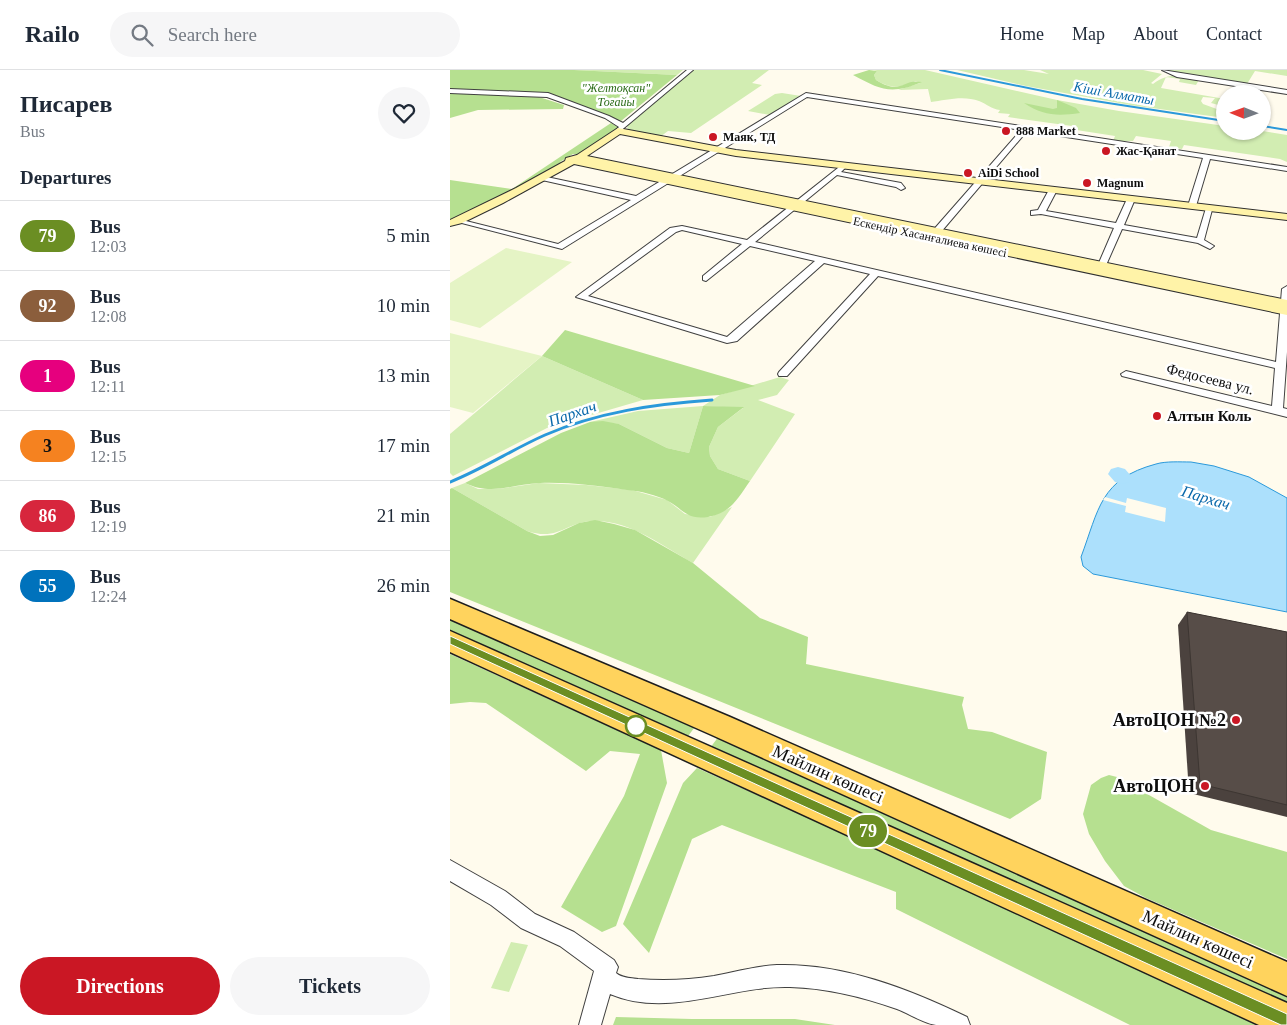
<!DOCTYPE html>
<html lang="en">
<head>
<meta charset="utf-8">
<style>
  :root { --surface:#fff; --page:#f6f6f7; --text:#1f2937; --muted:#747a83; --line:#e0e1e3; --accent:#ca1724 }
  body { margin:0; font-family:Georgia,serif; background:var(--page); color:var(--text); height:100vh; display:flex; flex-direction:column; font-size:19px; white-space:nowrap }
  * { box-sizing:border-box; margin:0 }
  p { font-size:16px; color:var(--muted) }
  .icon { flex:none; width:28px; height:28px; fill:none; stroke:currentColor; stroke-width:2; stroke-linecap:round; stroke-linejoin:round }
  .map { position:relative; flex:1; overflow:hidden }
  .side { display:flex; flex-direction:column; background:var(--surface); width:450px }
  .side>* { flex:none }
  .badge { padding:0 10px; border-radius:16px; font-size:18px; line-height:32px }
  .needle { width:32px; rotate:271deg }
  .controls { position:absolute; left:766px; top:15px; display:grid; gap:10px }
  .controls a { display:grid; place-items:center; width:55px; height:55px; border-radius:50%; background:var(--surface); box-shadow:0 1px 4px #0004; font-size:25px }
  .map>.badge { position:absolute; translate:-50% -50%; box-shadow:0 0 0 2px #fff }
  h2 { padding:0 20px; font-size:19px; line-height:45px }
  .round { display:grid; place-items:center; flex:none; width:52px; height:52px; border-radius:26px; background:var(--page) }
  .overview { display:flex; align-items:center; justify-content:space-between; height:85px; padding:0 20px }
  h1 { font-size:24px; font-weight:700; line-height:38px }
  .primary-button { display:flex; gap:10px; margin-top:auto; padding:10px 20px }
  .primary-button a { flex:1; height:58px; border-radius:30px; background:var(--accent); color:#fff; font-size:20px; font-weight:700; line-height:58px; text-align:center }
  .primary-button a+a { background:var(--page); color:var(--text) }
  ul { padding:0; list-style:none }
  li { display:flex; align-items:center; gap:15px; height:70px; padding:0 20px; border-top:1px solid var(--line) }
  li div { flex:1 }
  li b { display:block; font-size:19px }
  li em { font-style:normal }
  li .badge { min-width:55px; font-weight:700; text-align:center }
  header { display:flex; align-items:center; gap:30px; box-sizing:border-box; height:70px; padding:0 25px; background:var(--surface); border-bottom:1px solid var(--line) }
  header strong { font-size:24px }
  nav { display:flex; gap:28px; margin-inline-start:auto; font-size:18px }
  .search { width:350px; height:45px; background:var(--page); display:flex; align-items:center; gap:12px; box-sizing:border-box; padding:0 18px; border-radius:28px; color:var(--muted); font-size:19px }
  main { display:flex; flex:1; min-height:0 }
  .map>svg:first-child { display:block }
  .green { fill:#d2edb2 }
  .forest { fill:#b6e090 }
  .pitch { fill:#e5f4c5 }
  .water { fill:#ace0fc; stroke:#2b99da }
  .pier { fill:#fffbed }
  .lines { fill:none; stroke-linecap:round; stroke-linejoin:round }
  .stream-far1 { stroke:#2b99da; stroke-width:2 }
  .stream { stroke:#2b99da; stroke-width:3 }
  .river { fill:#ace0fc; fill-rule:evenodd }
  .street-casing { stroke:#404040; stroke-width:2 }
  .secondary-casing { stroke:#2f2f2f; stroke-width:2 }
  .primary-casing { stroke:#1e1e1e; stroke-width:3 }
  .street { fill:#fff; fill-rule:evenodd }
  .secondary { fill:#fff3a8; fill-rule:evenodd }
  .primary { fill:#ffd35d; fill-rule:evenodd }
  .wall { fill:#4b423e }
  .building { fill:#574d48; stroke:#3d3632 }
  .line { fill:#6b8e23; stroke:#fff }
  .poi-dot { fill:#ca1724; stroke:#fff; stroke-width:2 }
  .stop-dot { fill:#fff; stroke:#6b8e23; stroke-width:2.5 }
  .labels { text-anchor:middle; stroke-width:5; stroke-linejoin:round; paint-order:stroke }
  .far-park-label { font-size:12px; font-style:italic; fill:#2a6b17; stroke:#fff }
  .far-poi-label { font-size:12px; font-weight:bold; fill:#0d0d0d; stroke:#fff; text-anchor:start }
  .far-street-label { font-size:12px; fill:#0d0d0d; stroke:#fff }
  .far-water-label { font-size:14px; font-style:italic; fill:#0a69ab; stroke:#fff }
  .street-label { font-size:15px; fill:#0d0d0d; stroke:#fff }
  .poi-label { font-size:15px; font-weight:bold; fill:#0d0d0d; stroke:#fff; text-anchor:start }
  .water-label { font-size:16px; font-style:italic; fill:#0a69ab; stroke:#fff }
  .near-poi-label { font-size:18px; font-weight:bold; fill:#0d0d0d; stroke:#fff; text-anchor:end }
  .near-street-label { font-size:18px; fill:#0d0d0d; stroke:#fff }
</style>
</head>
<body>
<header>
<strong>Railo</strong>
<div class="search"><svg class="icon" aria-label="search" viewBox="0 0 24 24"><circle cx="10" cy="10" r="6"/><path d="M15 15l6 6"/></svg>Search here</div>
<nav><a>Home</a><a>Map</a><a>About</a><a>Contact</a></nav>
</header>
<main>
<section class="side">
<div class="overview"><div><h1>Писарев</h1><p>Bus</p></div><a class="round"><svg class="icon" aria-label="heart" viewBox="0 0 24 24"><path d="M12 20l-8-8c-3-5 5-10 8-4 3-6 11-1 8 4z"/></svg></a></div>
<h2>Departures</h2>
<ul>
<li><span class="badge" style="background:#6b8e23;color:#fff">79</span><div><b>Bus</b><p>12:03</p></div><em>5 min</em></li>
<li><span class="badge" style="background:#8b5e3c;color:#fff">92</span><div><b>Bus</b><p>12:08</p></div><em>10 min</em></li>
<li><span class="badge" style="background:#e6007e;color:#fff">1</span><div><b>Bus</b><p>12:11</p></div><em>13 min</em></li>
<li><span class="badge" style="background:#f58220;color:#111">3</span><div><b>Bus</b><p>12:15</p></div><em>17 min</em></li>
<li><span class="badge" style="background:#d7263d;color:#fff">86</span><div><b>Bus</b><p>12:19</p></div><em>21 min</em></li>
<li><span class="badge" style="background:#0072bc;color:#fff">55</span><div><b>Bus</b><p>12:24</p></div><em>26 min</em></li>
</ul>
<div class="primary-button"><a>Directions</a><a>Tickets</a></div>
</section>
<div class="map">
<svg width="837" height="955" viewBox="0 0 837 955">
  <rect width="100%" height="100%" fill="#fffbed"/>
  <path class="green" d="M124,0H233L227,5Z
    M243,0H319L302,13L312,15L241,63L218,61L210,67L178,61L177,55Z
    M424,0H475L607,30L669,41L775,56V61H812L837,65V92L830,89L734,75L732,79L719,77L721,71L686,66L683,71H663L665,66L620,59L622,56L558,47L560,44L548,43L550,40C541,39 537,34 529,31C514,25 495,30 481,32L478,19L448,20L470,13L466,11C450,18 441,19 426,10L424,5L427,1Z
    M507,0H574L599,4L590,0H693L712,4L701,13L703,14C718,3 731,4 749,10L746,15L729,12L730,9L716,7L711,18L775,29V35L772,36L761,33L765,28L753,27L751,31L753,34L775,42V48L680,35L576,16Z
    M717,0H837V6L805,1L797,14L721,2Z
    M332,23L351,26L320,45L298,41L325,24Z
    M92,286L193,330L97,358L3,406L0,403V364Z
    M330,307L339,310L327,325L308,330L345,344L300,411L268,399L260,386L259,377L268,357L293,338L253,336L239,383L217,378L169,354L140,352L188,341L253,336L270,325Z
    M15,413L28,419H48L89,413L136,415L182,420L217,430L235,444L260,447L282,437L243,493C214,477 181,451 146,451C117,450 110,472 77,461L2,418Z
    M61,872L78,875L59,922L41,918Z"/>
  <path class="forest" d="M0,0H124L227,5L171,51L100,25L0,20Z
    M419,0L427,1L424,5L426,10C452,26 452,8 472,12C441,25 431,20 403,5Z
    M0,23L89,27L114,35L113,39L28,40L0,48Z
    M607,30L626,38L630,43C608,46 593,46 574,33L603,39L607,38Z
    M161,53L168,57L131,85L123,84L110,92L116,95L0,151V110L62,119Z
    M115,260L305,316L270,325L193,330L92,286Z
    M253,336L294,337L268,357L259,377L260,386L268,399L300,411C288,428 281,443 258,447C237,450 234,440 218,431C207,425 190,421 177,420C148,416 119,412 90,413C62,414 42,426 15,413L111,363L140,352L153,351L169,354L217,378L239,383Z
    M2,418L77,461L90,466L103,465L129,453L145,450L164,454L185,460L243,493L310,548L358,567L356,594L514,627L512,635L518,659L542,662L597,682L591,729L560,749L0,522V419Z
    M0,550L247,654L236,669L0,564Z
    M0,584L211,680L217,713L166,856L152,862L111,837L174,726L190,684L160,681L136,701L36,633L20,632L0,634Z
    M269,666L837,921V941L260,678Z
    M247,698L821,955H680L446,839V822L272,755L242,769L199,883L173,854L233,713Z
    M659,705L667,707L761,760L837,782V889L696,828L674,816L655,791L639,764L633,744L641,715L651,708Z
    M166,947L242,949H345L385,955H163Z"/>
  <path class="pitch" d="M56,178L122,192L30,258L0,250V213Z
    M0,263L92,286L23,343L0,337Z"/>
  <path class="water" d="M741,392L764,396L799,407L837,428V542L643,504L633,496L631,487C649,439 650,409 706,394C716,391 730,392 741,392Z"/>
  <path class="pier" d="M655,427L676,433L677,428L716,438L715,452L675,442L676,436L653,430Z"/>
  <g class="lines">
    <path class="stream-far1" d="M490,0L632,29L775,51
      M812,56L837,60"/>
    <path class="stream" d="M0,412C33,399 63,379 95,365C148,342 205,334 262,330"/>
    <path class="river" d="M668,397L675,399L682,407L679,412L672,414L665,412L658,404L661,399Z"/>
    <defs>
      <path id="street" d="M237,0H243L168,63L165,61L169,57L155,48L97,27L0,23V19L98,23L159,46L173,53Z
        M712,0L837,20V24L727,7Z
        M356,23L837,97V101L760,89L746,136L742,138L738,136L753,88L577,61L485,169H479V165L571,60L357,27L112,179L4,151L8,149L108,174L181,130L92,110V106L186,126Z
        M393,94L398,95L391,102L451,113L455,118L451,120L446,117L387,105L305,172L826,292L832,219L837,216V282L833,338L837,339V347L672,306L671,304L676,301L822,336L825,298L428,206L337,306H329L328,304L329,302L420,204L374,193L287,271L277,273L126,227L220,158L232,156L297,170ZM232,160L292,174L253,206V210L256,211L300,176L365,191L277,267L138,226L226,162Z
        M600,118L607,120L596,141L666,153L677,129L681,127L685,129L674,155L747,168L756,138L763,136L754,170L764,176L760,179L748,173L672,159L653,202L652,204H646L645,202L664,158L591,144L581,145V141L588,140Z
        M0,790L55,821L85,844L124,862L164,890L168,897L166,903C172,908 180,908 188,909C213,911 239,910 264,906C285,902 306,896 327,895C393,893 459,919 517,947L520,955C509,955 497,955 486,955C473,953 460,944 447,939C413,927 377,918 340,917C281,915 219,949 160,924L151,955H129L144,901L110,876L71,858L41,835L0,811Z"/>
      <path id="secondary" d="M168,58L286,80L837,144V150L286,86L170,64L137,86L837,230V245L124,94L53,133L12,153L0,156V150L66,118L115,91L116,88L127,85Z"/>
      <path id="primary" d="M0,529L280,647L837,892V926L262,665L0,549Z
        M0,561L837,933V955H809L0,582Z"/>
    </defs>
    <use href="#street" class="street-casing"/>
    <use href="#secondary" class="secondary-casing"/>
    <use href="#primary" class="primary-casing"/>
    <use href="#street" class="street"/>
    <use href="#secondary" class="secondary"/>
    <use href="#primary" class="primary"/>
  </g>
  <path class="wall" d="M737,542L837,562V747L739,723L728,555Z"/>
  <path class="building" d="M737,542L837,562V735L750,714Z"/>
  <path class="line" d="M0,566L837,944V955H831L0,574Z"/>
  <g class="poi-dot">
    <circle cx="556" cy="61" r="5"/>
    <circle cx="263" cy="67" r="5"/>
    <circle cx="656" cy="81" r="5"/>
    <circle cx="518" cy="103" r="5"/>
    <circle cx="637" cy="113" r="5"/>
    <circle cx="707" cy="346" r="5"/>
    <circle cx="786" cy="650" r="5"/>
    <circle cx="755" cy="716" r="5"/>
  </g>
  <circle class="stop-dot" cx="186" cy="656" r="10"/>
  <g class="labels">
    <g class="far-park-label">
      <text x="166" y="22">"Желтоқсан"<tspan x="166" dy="14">Тоғайы</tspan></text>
    </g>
    <g class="far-poi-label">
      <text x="566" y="65">888 Market</text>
      <text x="273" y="71">Маяк, ТД</text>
      <text x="666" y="85">Жас-Қанат</text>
      <text x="528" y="107">AiDi School</text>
      <text x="647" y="117">Magnum</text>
    </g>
    <g class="far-street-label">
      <text transform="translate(480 167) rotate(12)" y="4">Ескендір Хасанғалиева көшесі</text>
    </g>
    <g class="far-water-label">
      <text transform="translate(664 23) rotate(10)" y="5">Кіші Алматы</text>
    </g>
    <g class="street-label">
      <text transform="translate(760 309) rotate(14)" y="5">Федосеева ул.</text>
    </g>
    <g class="poi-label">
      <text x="717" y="351">Алтын Коль</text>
    </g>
    <g class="water-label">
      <text transform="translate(122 343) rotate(-19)" y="6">Пархач</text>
      <text transform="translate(756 427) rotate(17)" y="6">Пархач</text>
    </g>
    <g class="near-poi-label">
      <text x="776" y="656">АвтоЦОН №2</text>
      <text x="745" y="722">АвтоЦОН</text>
    </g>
    <g class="near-street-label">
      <text transform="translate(378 704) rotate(24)" y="6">Майлин көшесі</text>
      <text transform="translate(748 869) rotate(24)" y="6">Майлин көшесі</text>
    </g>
  </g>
</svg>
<div class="controls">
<a><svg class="needle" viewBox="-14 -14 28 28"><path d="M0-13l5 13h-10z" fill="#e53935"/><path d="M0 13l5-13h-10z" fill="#747a83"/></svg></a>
</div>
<b class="badge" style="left:418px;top:761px;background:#6b8e23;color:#fff">79</b>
</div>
</main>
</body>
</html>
